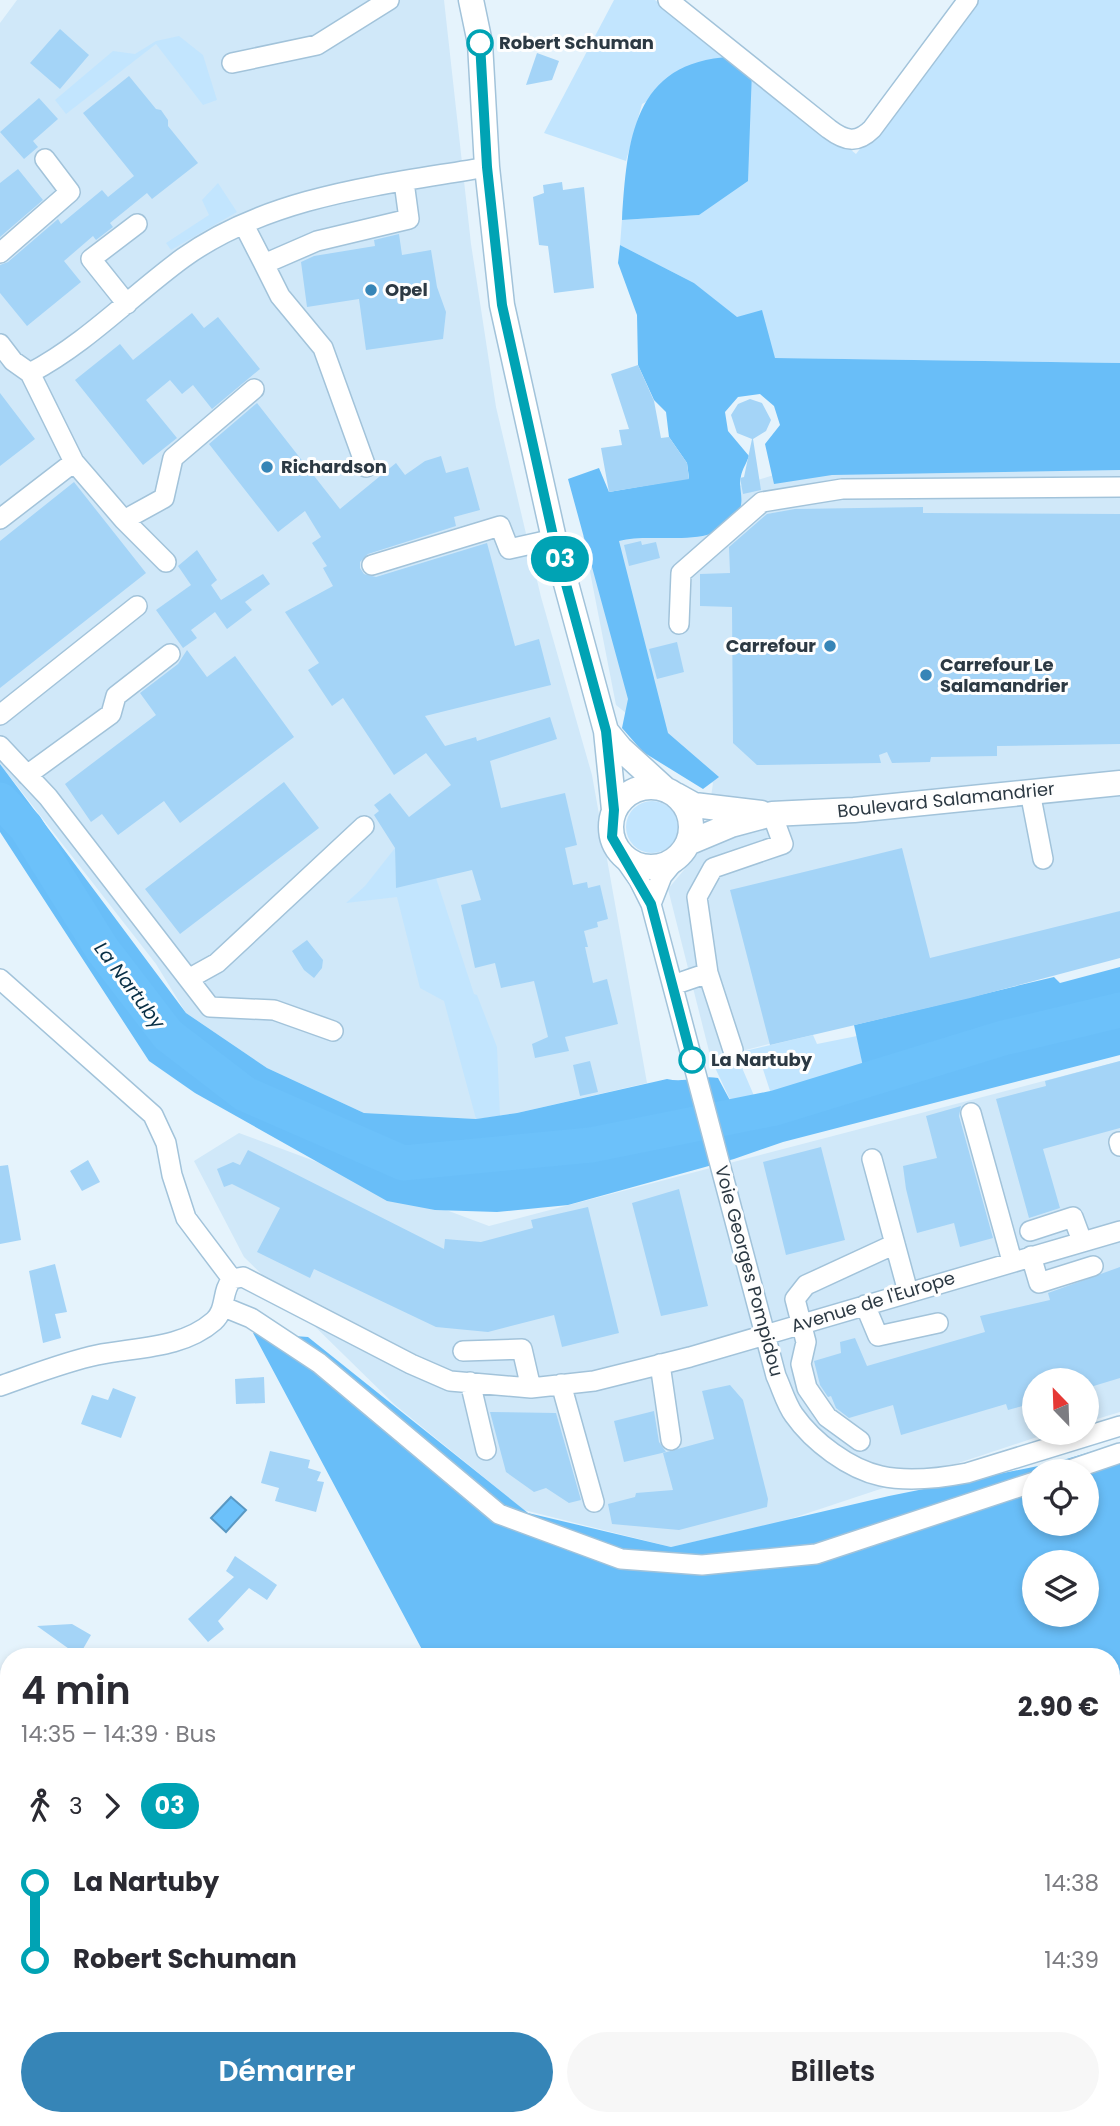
<!DOCTYPE html>
<html lang="fr">
<head>
<meta charset="utf-8">
<style>
  :root { --surface:#fff; --page:#f7f7f7; --text:#2b2b33; --muted:#7c7c81; --accent:#3685b7 }
  body { margin:0; font-family:Poppins,sans-serif; background:var(--page); color:var(--text); height:100vh; display:flex; flex-direction:column; font-size:26px; white-space:nowrap }
  * { box-sizing:border-box; margin:0 }
  p { font-size:23px; color:var(--muted) }
  .icon { flex:none; width:38px; height:38px; fill:none; stroke:currentColor; stroke-width:2; stroke-linecap:round; stroke-linejoin:round }
  .map { position:relative; flex:1; overflow:hidden }
  .panel { position:absolute; left:0px; top:1648px; width:1120px; height:478px; display:flex; flex-direction:column; background:var(--surface); border-radius:28px 28px 0 0; box-shadow:0 4px 10px #0003 }
  .panel>* { flex:none }
  .badge { padding:0 14px; border-radius:23px; font-size:24px; line-height:46px }
  .needle { width:46px; rotate:337deg }
  .fabs { position:absolute; left:1022px; top:1368px; display:grid; gap:14px }
  .fabs a { display:grid; place-items:center; width:77px; height:77px; border-radius:50%; background:var(--surface); box-shadow:0 4px 10px #0003; font-size:35px }
  .map>.badge { position:absolute; translate:-50% -50%; box-shadow:0 0 0 4px #fff }
  .legs { display:flex; align-items:center; gap:10px; height:77px; padding:0 21px; font-size:23px }
  .legs p { margin-inline-start:auto }
  .overview { display:flex; align-items:center; justify-content:space-between; height:119px; padding:0 21px }
  h1 { font-size:38px; font-weight:600; line-height:52px }
  .action { display:flex; gap:14px; margin-top:auto; padding:14px 21px }
  .action a { flex:1; height:80px; border-radius:42px; background:var(--accent); color:#fff; font-size:28px; font-weight:600; line-height:80px; text-align:center }
  .action a+a { background:var(--page); color:var(--text) }
  ul { padding:0 21px; list-style:none }
  li { display:flex; align-items:center; gap:24px; height:77px; font-size:26px }
  li i { display:grid; place-items:center; width:10px; height:100%; margin:0 9px; background:currentColor }
  li i::after { content:''; width:18px; height:18px; margin:-9px; border:5px solid; border-radius:50%; background:var(--surface) }
  li p { margin-inline-start:auto }
  li:first-child i { background:linear-gradient(#0000 50%,currentColor 0) }
  li:last-child i { background:linear-gradient(currentColor 50%,#0000 0) }
  .map>svg:first-child { display:block }
  .built { fill:#d0e8f9 }
  .green { fill:#c2e5fe }
  .forest { fill:#69bef8; fill-rule:evenodd }
  .water { fill:#6cc1fa; stroke:#5998c3; stroke-width:2 }
  .lines { fill:none; stroke-linecap:round; stroke-linejoin:round }
  .river { stroke:#6cc1fa; stroke-width:35 }
  .building { fill:#a4d4f7 }
  .minor-casing { stroke:#a2c3da; stroke-width:22 }
  .major-casing { stroke:#a2c3da; stroke-width:27 }
  .minor { stroke:#fff; stroke-width:19 }
  .major { stroke:#fff; stroke-width:24 }
  .line-1-casing { stroke:#fff; stroke-width:16 }
  .line-1 { stroke:#00a3b4; stroke-width:10 }
  .stop-1-dot { fill:#fff; stroke:#00a3b4; stroke-width:3.5 }
  .poi-dot { fill:#3685b7; stroke:#fefefe; stroke-width:2.5 }
  .labels { text-anchor:middle; stroke-width:6; stroke-linejoin:round; paint-order:stroke }
  .stop-label { font-size:18px; font-weight:bold; fill:#2c3943; stroke:#fefefe; text-anchor:start }
  .poi-label { font-size:18px; font-weight:bold; fill:#2c3943; stroke:#fefefe; text-anchor:start }
  .street-label { font-size:18px; fill:#2c3943; stroke:#fefefe }
  .water-label { font-size:19px; font-style:italic; fill:#082f45; stroke:#fefefe }
</style>
</head>
<body>
<div class="map">
<svg width="1120" height="2126" viewBox="0 0 1120 2126">
  <rect width="100%" height="100%" fill="#e5f3fc"/>
  <path class="built" d="M17,0H444L471,244L496,407L541,597L592,775L647,1083L517,1113L476,1119L364,1113L267,1068L186,1013L156,964L0,764V23Z
    M1120,452V953L711,1059L668,889L704,846L713,783L616,705L583,536L805,465Z
    M1120,1061V1412L1087,1422V1381H1034V1433H1049L781,1522L671,1547L524,1510L395,1405L244,1257L194,1161L239,1133L489,1226Z"/>
  <path class="green" d="M614,0H655L731,57L642,104L626,161L544,133Z
    M975,0H1120V363L774,358L737,318L694,283L620,245L622,220L699,215L748,116L752,70L856,154Z
    M179,36L203,55L217,100L203,105L156,44L66,114L55,100L113,51L135,54L156,41Z
    M218,183L237,212L171,250L166,243L209,215L202,200Z
    M626 827a26 26 0 1 1 52 0a26 26 0 1 1-52 0Z
    M395,848L396,887L436,878L474,994L477,995L497,1047L500,1116L476,1119L444,1001L420,988L397,897L346,903L365,886Z
    M813,1035L817,1044L857,1036L865,1076L773,1100L759,1057L740,1063L758,1105L733,1106L711,1059Z"/>
  <path class="forest" d="M731,57L752,70L748,181L699,215L622,220C627,141 633,61 731,57Z
    M620,245L694,283L737,317L762,310L775,358L1120,363V470L832,475L774,484L765,444L780,425L774,406L760,394L738,397L725,412L728,431L749,456C747,462 742,470 741,476C738,487 744,497 740,509C723,553 653,531 619,541L668,733L719,777L703,789L643,752L622,728L628,699L568,479L599,468L609,492L689,478L687,463L669,437L666,412L654,400L638,365L637,315L618,263Z
    M0,764L186,1013L267,1068L364,1113L476,1119L517,1113L667,1079C685,1083 701,1075 718,1078L733,1106L758,1105L865,1076L854,1025L1054,977L1060,983L1120,967V1055L783,1142L734,1159L568,1205L497,1212L435,1210L387,1201L195,1093L149,1061L0,832Z
    M253,1333L308,1337L528,1513L671,1547L889,1496L1053,1463L1120,1443V2126H8L11,2118H1111V1657H426ZM1034,1472H1087V1524H1034ZM1034,1563H1087V1615H1034Z"/>
  <path class="water" d="M231,1497L246,1510L226,1532L211,1518Z"/>
  <g class="lines">
    <path class="river" d="M0,800L26,827L102,949L168,1035L245,1094L403,1163L591,1145L775,1108L1003,1038L1120,1010"/>
  </g>
  <path class="building" d="M60,29L89,55L60,89L30,63Z
    M537,53L559,61L552,80L526,85Z
    M129,76L156,109L161,110L168,120V126L198,163L152,199L147,193L110,223L113,227L96,240L93,236L64,261L81,282L27,326L0,293V265L8,262L58,219L61,224L102,190L108,197L134,176L83,113Z
    M39,98L58,119L33,141L38,147L24,159L0,132Z
    M18,169L43,200L0,237V183Z
    M562,182L563,190L584,187L594,288L554,293L548,246L539,245L533,197L544,193L543,185Z
    M399,234L402,255L431,250L437,287L446,312L443,339L366,350L359,299L307,307L301,262L314,256L375,246L374,240Z
    M192,313L204,328L218,317L260,369L212,409L193,385L182,394L170,380L146,400L177,438L143,465L75,380L120,344L133,360Z
    M638,365L654,401L661,438L669,437L687,463L689,479L609,492L601,448L622,445L619,430L629,429L611,374Z
    M0,393L35,439L0,466Z
    M750,399L762,403L771,420L766,431L753,439L761,490L743,494L740,478L744,477L752,439L737,433L731,415L738,404Z
    M257,403L340,509L396,463L405,475L425,461L441,456L446,473L468,467L480,510L454,517L456,526L368,554L360,562V568L364,574L376,577L487,543L515,646L539,639L551,685L425,716L445,746L476,737L477,741L550,717L557,739L490,761L501,808L565,793L577,845L565,848L573,885L587,882L588,888L600,885L608,919L597,922L598,927L584,931L588,947H585L593,983L607,979L618,1024L565,1037L569,1051L535,1058L532,1044L548,1037L534,981L501,988L495,963L475,968L461,905L481,900L472,870L396,888L395,848L374,815L379,811L374,805L390,793L409,817L451,785L426,753L394,775L343,698L332,706L308,670L319,663L285,612L333,586L323,568L327,566L312,543L321,537L305,511L278,532L209,444Z
    M74,482L146,573L0,688V541Z
    M923,507V513L1120,514V744L997,746V756L931,757L930,762L892,763L887,752L879,755L881,763L757,765L733,743L732,607L700,606V574L730,573L729,547L767,514L795,509Z
    M641,541L642,545L656,542L660,558L629,566L624,545Z
    M197,550L217,580L211,585L221,600L263,574L270,584L245,602L252,610L227,629L215,612L191,630L197,638L183,648L156,610L191,585L178,566Z
    M677,642L684,672L657,679L649,649Z
    M187,650L207,677L235,656L294,737L180,823L164,801L118,835L102,814L91,822L65,784L156,715L140,693L178,664Z
    M284,782L319,828L180,934L145,889Z
    M902,848L930,958L1120,911V958L970,998L770,1045L730,890Z
    M307,940L323,960L322,968L314,978L304,970L292,951Z
    M590,1061L598,1092L580,1096L573,1065Z
    M1120,1061V1128L1043,1149L1060,1208L1029,1218L996,1099L1046,1086L1045,1081Z
    M961,1106L959,1116L993,1238L960,1247L954,1223L917,1233L906,1189L903,1166L937,1158L926,1116Z
    M821,1147L845,1240L786,1255L763,1162Z
    M248,1150L444,1249L445,1239L481,1242L533,1228L531,1220L588,1207L619,1333L562,1347L554,1315L488,1332L436,1327L314,1269L310,1278L257,1252L280,1208L232,1184L224,1187L217,1169L233,1162L240,1165Z
    M88,1160L100,1182L82,1191L70,1171Z
    M8,1165L21,1240L0,1244V1166Z
    M679,1189L708,1306L661,1316L632,1203Z
    M55,1264L67,1312L55,1314L61,1338L43,1343L29,1271Z
    M1120,1267V1378L1087,1388V1381H1034V1403L1008,1410L1006,1404L901,1435L893,1405L849,1418L836,1408L831,1396L828,1397L820,1385L814,1361L841,1353L840,1342L855,1338L867,1366L985,1332L980,1316L1050,1300L1048,1293Z
    M264,1377L265,1403L236,1404L235,1379Z
    M730,1385L743,1400L768,1499L767,1507L679,1530L612,1524L608,1504L635,1497L636,1493L673,1490L663,1453L714,1439L702,1391Z
    M113,1388L136,1397L121,1438L81,1424L92,1395L108,1400Z
    M654,1411L659,1442L666,1452L624,1462L614,1421Z
    M490,1412L556,1413L581,1500L569,1503L546,1488L534,1492L506,1472Z
    M270,1451L310,1460L308,1468L321,1472L317,1481L324,1482L316,1512L275,1501L279,1488L261,1483Z
    M235,1556L277,1585L267,1600L249,1588L218,1621L224,1629L208,1642L188,1619L234,1577L226,1571Z
    M72,1624L91,1635L79,1656L37,1626Z"/>
  <g class="lines">
    <defs>
      <path id="minor" d="M668,0L829,129C845,141 857,144 872,129L968,0
        M232,63L317,45L389,0
        M244,225L264,264L317,241L409,219L404,182
        M0,253L70,192L45,159
        M264,264L280,296L323,348L366,467
        M127,304L91,259L137,224
        M0,344L13,361L30,373C87,343 131,296 183,258C271,195 384,185 487,167
        M30,373L74,462L124,520L166,562
        M0,519L74,462
        M124,520L164,498L173,458L254,389
        M372,565L500,526L509,549L554,539
        M679,624L681,573L762,502L842,489L1120,487
        M0,715L137,606
        M0,746L48,797L210,1007L274,1010L333,1031
        M27,775L111,714L116,696L170,654
        M1030,792L1043,859
        M621,854L639,880L651,904L776,1376C782,1389 786,1404 794,1415C813,1442 849,1469 881,1476C908,1482 941,1478 967,1473L1120,1426
        M651,904L662,876L676,859
        M708,973L697,897L713,868L783,844L772,814
        M190,978L217,963L364,826
        M0,979L153,1115L166,1143L172,1175L186,1218L232,1279
        M673,985L708,973L733,1050
        M971,1113L1012,1261
        M1119,1142L1120,1146
        M872,1159L908,1292
        M1030,1231L1073,1217L1082,1241
        M1031,1256L1039,1283L1093,1266
        M232,1279L243,1277L411,1364L450,1381L531,1388L594,1381L690,1357L1120,1231
        M865,1305L878,1336L938,1323
        M224,1307L251,1318L319,1363L499,1514L621,1559L702,1565L816,1554L1034,1482
        M463,1351L522,1349L531,1388
        M660,1364L671,1440
        M470,1382L486,1450
        M561,1384L594,1502
        M0,1386C32,1375 64,1362 97,1355C136,1347 182,1349 214,1321C227,1309 221,1292 232,1279
        M860,1441L827,1417L807,1388L801,1364L806,1342L795,1299L806,1285L895,1244
        M1064,1472L1120,1453"/>
      <path id="major" d="M471,0L480,43L487,167L502,305L554,539L606,731L614,810
        M606,731L620,748L666,790
        M611 827a40 40 0 1 1 80 0a40 40 0 1 1-80 0Z
        M676,795L694,805L761,813
        M688,843L731,825L772,814L854,810L1120,783"/>
    </defs>
    <use href="#minor" class="minor-casing"/>
    <use href="#major" class="major-casing"/>
    <use href="#minor" class="minor"/>
    <use href="#major" class="major"/>
  </g>
  <g class="lines">
    <defs>
      <path id="line-1" d="M480,43L487,167L502,305L554,540L606,731L614,810L612,837L651,904L692,1060"/>
    </defs>
    <use href="#line-1" class="line-1-casing"/>
    <use href="#line-1" class="line-1"/>
  </g>
  <g class="stop-1-dot">
    <circle cx="480" cy="43" r="12"/>
    <circle cx="692" cy="1060" r="12"/>
  </g>
  <g class="poi-dot">
    <circle cx="371" cy="290" r="7"/>
    <circle cx="267" cy="467" r="7"/>
    <circle cx="830" cy="646" r="7"/>
    <circle cx="926" cy="675" r="7"/>
  </g>
  <g class="labels">
    <g class="stop-label">
      <text x="499" y="49">Robert Schuman</text>
      <text x="711" y="1066">La Nartuby</text>
    </g>
    <g class="poi-label">
      <text x="385" y="296">Opel</text>
      <text x="281" y="473">Richardson</text>
      <text x="816" y="652" text-anchor="end">Carrefour</text>
      <text x="940" y="671">Carrefour Le<tspan x="940" dy="21">Salamandrier</tspan></text>
    </g>
    <g class="street-label">
      <text transform="translate(946 800) rotate(-6)" y="6">Boulevard Salamandrier</text>
      <text transform="translate(749 1271) rotate(75)" y="6">Voie Georges Pompidou</text>
      <text transform="translate(873 1302) rotate(-17)" y="6">Avenue de l'Europe</text>
    </g>
    <g class="water-label">
      <text transform="translate(130 985) rotate(53)" y="7">La Nartuby</text>
    </g>
  </g>
</svg>
<div class="fabs">
<a><svg class="needle" viewBox="-14 -14 28 28"><path d="M0-13l5 13h-10z" fill="#e53935"/><path d="M0 13l5-13h-10z" fill="#7c7c81"/></svg></a>
<a><svg class="icon" aria-label="locate" viewBox="0 0 24 24"><circle cx="12" cy="12" r="6"/><path d="M12 2v4M12 18v4M2 12h4M18 12h4"/></svg></a>
<a><svg class="icon" aria-label="layers" viewBox="0 0 24 24"><path d="M12 4l9 5-9 5-9-5zM3 14l9 5 9-5"/></svg></a>
</div>
<b class="badge" style="left:560px;top:559px;background:#00a3b4;color:#fff">03</b>
<section class="panel">
<div class="overview"><div><h1>4 min</h1><p>14:35 – 14:39 · Bus</p></div><b>2.90 €</b></div>
<div class="legs"><svg class="icon" aria-label="walk" viewBox="0 0 24 24"><circle cx="13" cy="4" r="2"/><path d="M13 8l-2 6 4 7M11 14l-3 7M7 12l3-4h3l4 4"/></svg>3<svg class="icon" aria-label="forward" viewBox="0 0 24 24"><path d="M9 5l7 7-7 7"/></svg><b class="badge" style="background:#00a3b4;color:#fff">03</b></div>
<ul>
<li><i style="color:#00a3b4"></i><b>La Nartuby</b><p>14:38</p></li>
<li><i style="color:#00a3b4"></i><b>Robert Schuman</b><p>14:39</p></li>
</ul>
<div class="action"><a>Démarrer</a><a>Billets</a></div>
</section>
</div>
</body>
</html>
